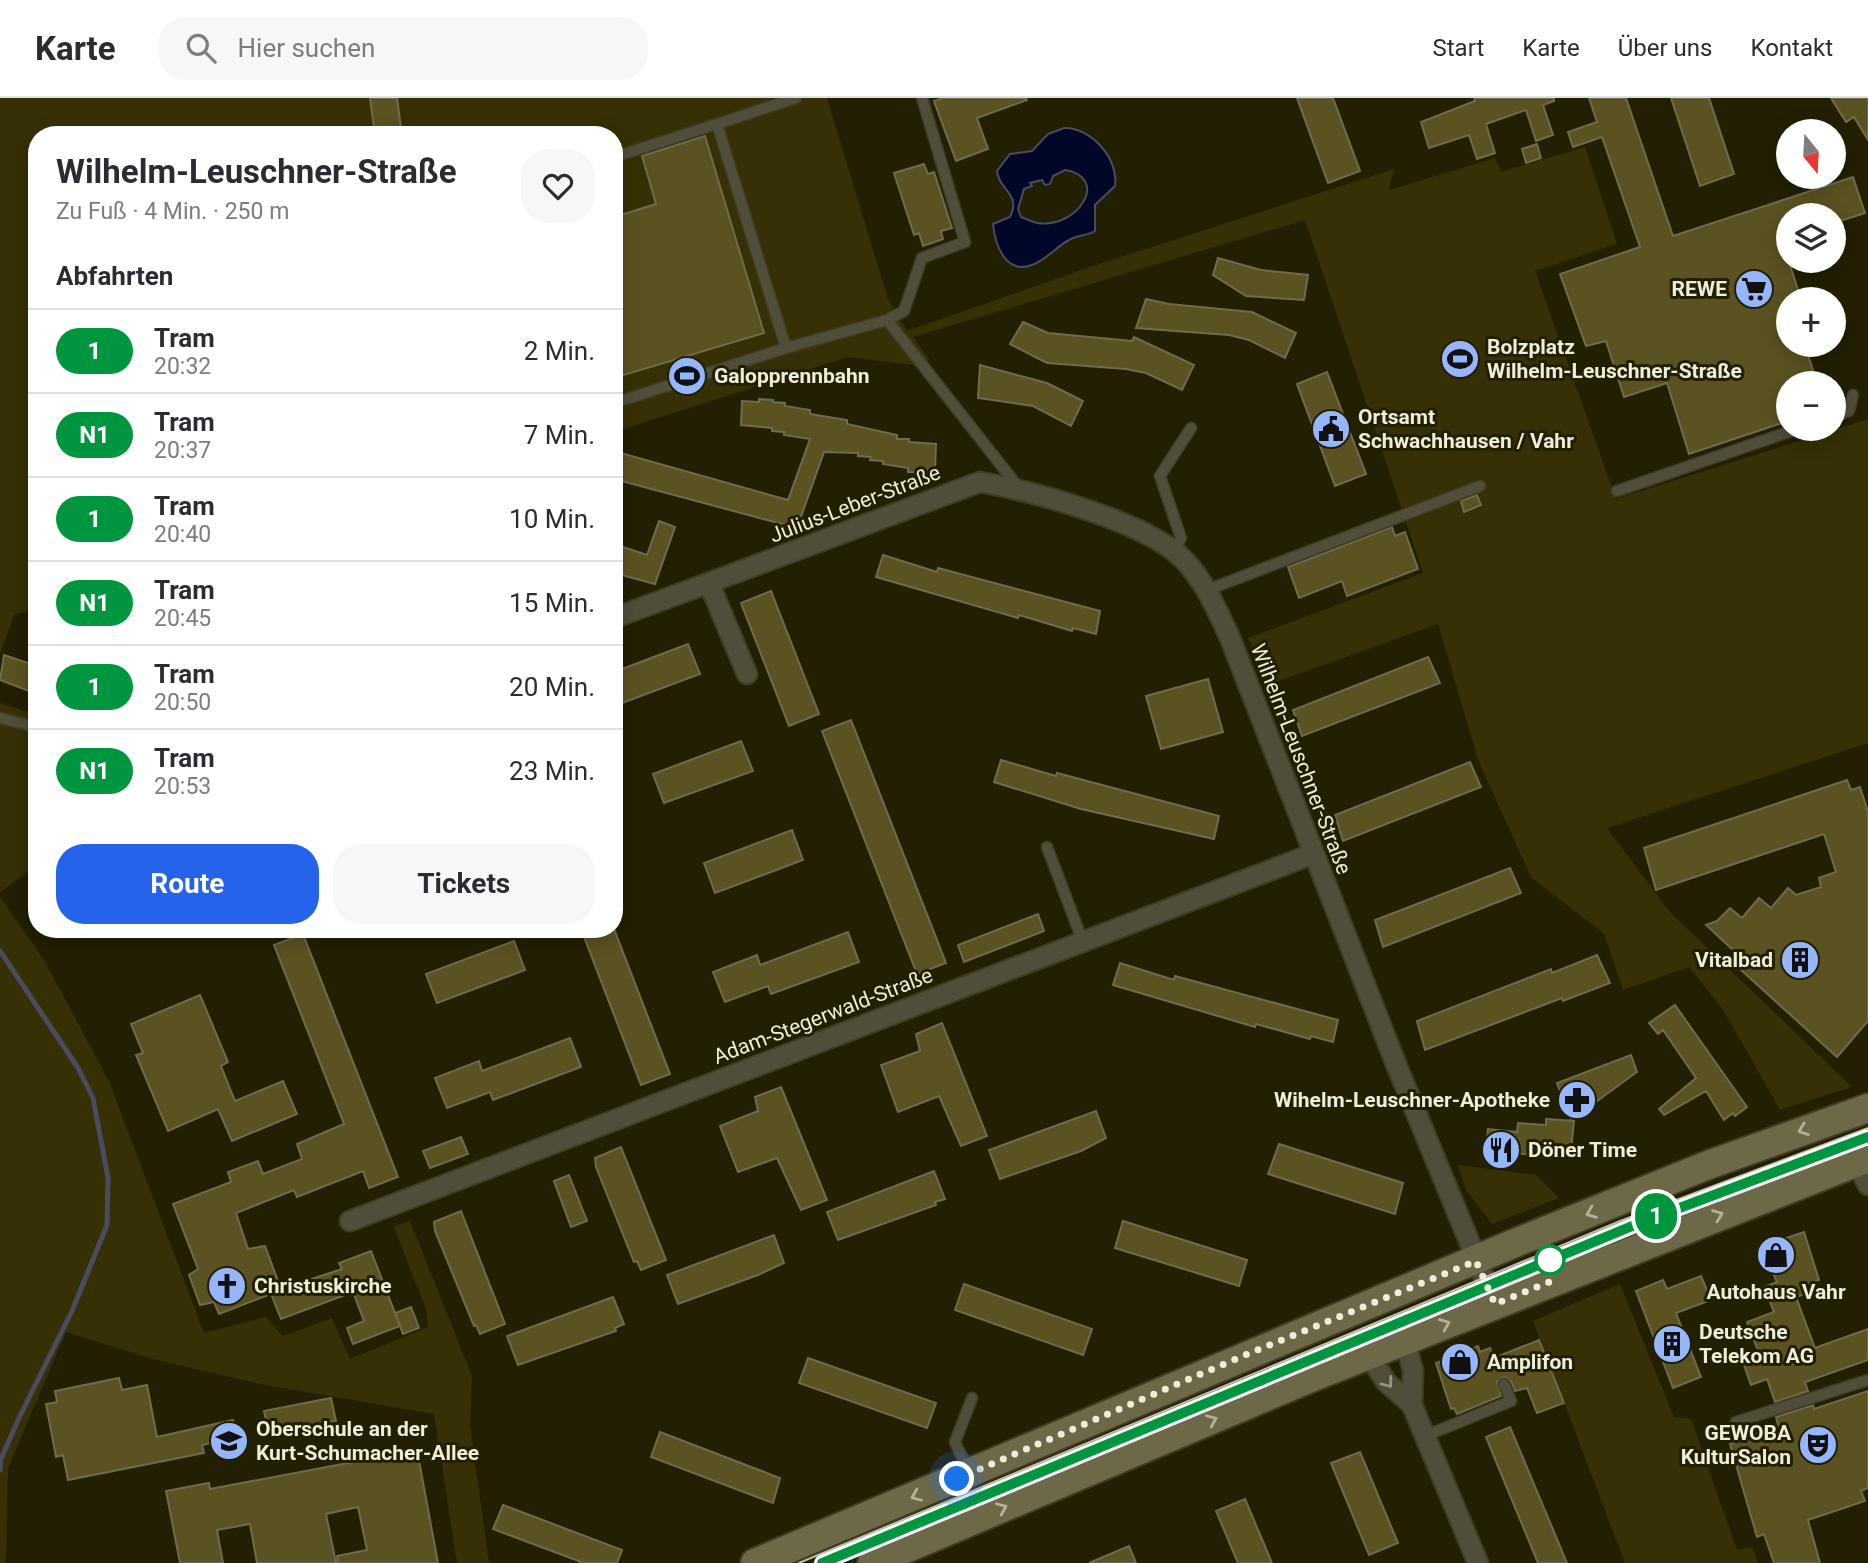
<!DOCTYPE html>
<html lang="de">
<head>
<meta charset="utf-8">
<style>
  :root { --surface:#fff; --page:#f7f7f7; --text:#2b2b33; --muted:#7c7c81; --line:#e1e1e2; --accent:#2563eb }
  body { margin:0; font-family:Roboto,sans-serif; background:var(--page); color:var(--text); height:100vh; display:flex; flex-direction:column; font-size:26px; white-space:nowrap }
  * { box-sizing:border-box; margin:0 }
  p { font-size:23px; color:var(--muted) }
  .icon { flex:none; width:38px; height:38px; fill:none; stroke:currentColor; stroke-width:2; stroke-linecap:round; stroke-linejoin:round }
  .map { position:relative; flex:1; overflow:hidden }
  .sheet { position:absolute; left:28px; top:28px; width:595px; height:812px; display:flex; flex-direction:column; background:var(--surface); border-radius:28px; box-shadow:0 4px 18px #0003 }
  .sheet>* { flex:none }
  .badge { padding:0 14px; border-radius:23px; font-size:24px; line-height:46px }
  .needle { width:46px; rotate:162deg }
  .buttons { position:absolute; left:1776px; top:21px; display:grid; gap:14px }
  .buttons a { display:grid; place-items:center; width:70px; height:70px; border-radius:50%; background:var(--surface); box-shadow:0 4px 18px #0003; font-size:35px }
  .you { position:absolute; width:35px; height:35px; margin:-18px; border:5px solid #fff; border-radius:50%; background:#1a73e8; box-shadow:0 0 0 10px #1a73e833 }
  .map>.badge { position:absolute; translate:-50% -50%; box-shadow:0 0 0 4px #fff }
  h2 { padding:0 28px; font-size:26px; line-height:63px }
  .round { display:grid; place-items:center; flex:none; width:74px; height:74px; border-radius:28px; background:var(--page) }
  .head { display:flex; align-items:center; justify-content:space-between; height:119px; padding:0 28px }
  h1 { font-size:33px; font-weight:700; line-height:52px }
  .action { display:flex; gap:14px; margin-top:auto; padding:14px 28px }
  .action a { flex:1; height:80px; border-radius:28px; background:var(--accent); color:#fff; font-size:28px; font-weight:700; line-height:80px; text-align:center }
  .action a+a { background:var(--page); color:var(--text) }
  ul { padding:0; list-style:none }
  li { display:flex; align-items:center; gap:21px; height:84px; padding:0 28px; border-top:2px solid var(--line) }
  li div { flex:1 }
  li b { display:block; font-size:26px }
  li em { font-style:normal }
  li .badge { min-width:77px; font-weight:700; text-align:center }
  header { display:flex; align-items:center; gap:42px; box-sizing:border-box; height:98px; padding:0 35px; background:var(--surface); border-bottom:2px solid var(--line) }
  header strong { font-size:33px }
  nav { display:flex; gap:38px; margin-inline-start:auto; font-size:24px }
  .search { width:490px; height:63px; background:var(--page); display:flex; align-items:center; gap:18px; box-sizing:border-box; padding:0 24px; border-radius:28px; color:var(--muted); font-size:26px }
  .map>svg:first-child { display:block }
  .green { fill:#363004 }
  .water { fill:#010728; stroke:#484c5e; stroke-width:2; fill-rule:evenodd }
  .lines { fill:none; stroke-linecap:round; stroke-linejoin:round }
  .stream { stroke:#484c5e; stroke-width:5 }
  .building { fill:#5a5220; stroke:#6f6b4d; stroke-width:2 }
  .lane-casing { stroke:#3f3c21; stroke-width:13 }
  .street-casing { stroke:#3f3c21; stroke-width:23 }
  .secondary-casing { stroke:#3f3c21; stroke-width:32 }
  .lane { stroke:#504e3a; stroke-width:10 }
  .street { stroke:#504e3a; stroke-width:19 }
  .secondary { stroke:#6d6848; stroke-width:28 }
  .tram { stroke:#c0beab; stroke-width:2 }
  .oneway { stroke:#b4b199 }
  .oneway2 { stroke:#979582 }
  .line-casing { stroke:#fff; stroke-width:16 }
  .line { stroke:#009640; stroke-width:10 }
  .walk { stroke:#eeecdb; stroke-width:7; stroke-dasharray:0 12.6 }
  .stop-dot { fill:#fff; stroke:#009640; stroke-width:3.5 }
  .labels { text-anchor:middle; stroke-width:6; stroke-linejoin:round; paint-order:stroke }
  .poi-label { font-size:21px; font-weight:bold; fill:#eeecdb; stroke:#231f03; text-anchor:start }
  .street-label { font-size:21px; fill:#eeecdb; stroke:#231f03 }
</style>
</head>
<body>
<header>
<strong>Karte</strong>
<div class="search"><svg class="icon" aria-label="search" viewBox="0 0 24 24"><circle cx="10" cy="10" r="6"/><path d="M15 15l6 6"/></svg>Hier suchen</div>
<nav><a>Start</a><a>Karte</a><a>Über uns</a><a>Kontakt</a></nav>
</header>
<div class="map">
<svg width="1868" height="1465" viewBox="0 0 1868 1465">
  <rect width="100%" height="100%" fill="#231f03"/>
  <path class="green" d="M0,0H827L888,201L907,233L1090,169L1394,71L1389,92L1495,60L1501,74L1585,49L1617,146L1535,173L1616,401L1868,321V645L1607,730L1669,813L1852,989L1780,1012L1724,913L1689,869L1623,892L1604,836L1531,779L1478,662L1438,526L1270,586L1248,540L1423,475L1305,122L913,239L930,262L914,267L848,259L614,334V37H37V510L14,517L0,556Z
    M0,605L37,617V767L0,794Z
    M0,799L44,862L109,983L204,1235L266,1219L283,1238L332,1220L350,1261L428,1229L426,1211L394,1129L410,1123L472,1278L470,1327L489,1465H457L434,1316L265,1287L153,1261L66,1234L8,1370L6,1465H0Z
    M1458,1067L1536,1077L1559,1100L1492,1126L1466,1092Z
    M1620,1186L1674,1319L1691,1321L1737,1452L1752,1449L1758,1465H1625L1533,1223Z"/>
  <path class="water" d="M1064,30C1091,29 1119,61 1115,88L1095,107V133C1087,138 1077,137 1069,142C1056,149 1046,162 1032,167C1005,177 995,146 993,126L1010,119C1022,96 998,91 997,73L1010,56L1032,53L1048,36ZM1065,72C1110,79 1079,131 1037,125C1031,124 1027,121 1021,119L1018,111L1024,91L1032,88L1030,85L1042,82L1045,87L1050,86L1053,78Z"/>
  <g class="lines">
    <path class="stream" d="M0,853L78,970L93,1000L108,1080L107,1127L72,1213L19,1320L1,1361L0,1372"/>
  </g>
  <path class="building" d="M370,0H397L402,37H375Z
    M943,0H1026L1027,2L977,20L988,51L956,63L934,3Z
    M1297,0H1333L1360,73L1328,85Z
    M1474,0H1554V3L1543,7L1553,37L1536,43L1526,12L1486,26L1495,55L1477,61L1469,37L1429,50L1421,24L1475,3Z
    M1589,0H1626L1673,138L1853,79L1865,115L1834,125V117H1788V140L1782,142L1801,201H1788V247H1805L1817,285H1788V323L1689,356L1667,285L1624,299L1606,243L1586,248L1560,176L1640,149L1602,39L1573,49L1568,34L1597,24Z
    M1671,0H1709L1734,76L1700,88Z
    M1831,0H1868V42L1854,19L1846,24Z
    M705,38L764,235L614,280V119L656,106L642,58Z
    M1537,46L1541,60L1526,65L1522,51Z
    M924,66L928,76L934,74L952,130L941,133L943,141L923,148L919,135L914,137L894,75Z
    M1218,160L1261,172L1308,177L1304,202L1246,198L1213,177Z
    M1146,201L1169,206L1252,214L1296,235L1285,260L1249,242L1229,237L1136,230Z
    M1023,224L1048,235L1132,243L1134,239L1194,267L1182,292L1146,275L1126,271L1047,265L1010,246Z
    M980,267L1047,285L1083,303L1071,328L1033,308L978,300Z
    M1327,274L1366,376L1335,388L1297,286Z
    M759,301L773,302V304L785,305V308L810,312V316L847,322V326L897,337V341H909V344L936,346L935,375L908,374V370L883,366V363L870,362L871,359L858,358V355L824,354L797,430L614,381V353L788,402L810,341L784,337V334L772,333V330L741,327L742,303L759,304Z
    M1477,397L1481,407L1464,414L1461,403Z
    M659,423L675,429L655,486L614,475V446L647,457Z
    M1392,429L1395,438L1405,434L1418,471L1347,498L1342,483L1299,500L1288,469Z
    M883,457L937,474L938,470L1100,513L1096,536L1073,530L1072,533L1019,517L1018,520L876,479Z
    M771,493L819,616L789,628L741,505Z
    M688,546L700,576L614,608V574Z
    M4,557L37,568V596L0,582Z
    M1428,559L1440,585L1302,638L1293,612Z
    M1208,581L1223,634L1161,651L1146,598Z
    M851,622L946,865L917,876L822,633Z
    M741,643L753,673L664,705L653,676Z
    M1001,662L1056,678L1057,675L1219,718L1214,741L1081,711L994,684Z
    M1470,664L1481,689L1343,743L1335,717Z
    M1847,682L1851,692L1860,689L1868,714V923L1837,959L1741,872L1734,853L1706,827L1717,823L1730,810L1742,820L1759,800L1771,810L1788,790L1796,797L1821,789L1819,780L1836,774L1824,736L1656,792L1644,750Z
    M792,732L803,762L715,795L704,765Z
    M1510,770L1521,795L1383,849L1375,822Z
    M1038,816L1044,833L964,864L958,847Z
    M581,831H614L670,976L641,987Z
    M848,834L859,864L771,896L768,888L725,904L713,874L757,857L760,867Z
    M303,836L398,1079L369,1090L363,1073L297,1099L294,1092L236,1115L248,1151L265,1148L281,1191L342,1171L339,1165L371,1153L400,1228L353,1246L347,1230L364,1223L353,1194L281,1221L271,1196L219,1216L214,1204L200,1207L189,1177L198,1171L173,1106L231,1084L228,1074L258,1063L263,1076L302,1061L297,1046L344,1026L274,847Z
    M514,843L525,872L437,905L426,876Z
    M1597,857L1610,885L1563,903L1562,900L1425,952L1417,923L1551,871L1552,875Z
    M1120,865L1174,882L1175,878L1338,922L1333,944L1311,938L1310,941L1256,926L1255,929L1113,887Z
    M200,897L228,964L221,968L235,1003L283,983L297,1016L232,1043L218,1011L168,1033L136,957L143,955L131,926Z
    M1675,907L1747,1009L1735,1018L1733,1015L1724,1022L1706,993L1664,1017L1659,1011L1696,980L1663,932L1658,936L1649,925Z
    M942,925L987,1038L961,1048L939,998L898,1014L881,967L920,953L916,936Z
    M570,940L581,969L493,1002L490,994L447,1010L435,980L479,963L482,973Z
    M1631,957L1637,974L1571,1022L1557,985Z
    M781,989L827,1102L801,1112L777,1060L738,1074L720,1028L758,1013L755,999Z
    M1096,1013L1106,1040L1081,1053L1000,1081L989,1052Z
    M1546,1021L1574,1023L1571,1052L1544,1049L1543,1058L1515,1055L1514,1064L1485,1061L1488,1031L1517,1034L1518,1025L1546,1027Z
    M461,1039L468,1056L430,1070L423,1053Z
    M1279,1046L1403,1085L1395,1116L1268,1076Z
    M621,1049L666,1162L641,1172L637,1163L634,1164L596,1069L595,1060Z
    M934,1073L945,1101L935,1104L936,1107L838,1142L827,1114Z
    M569,1077L587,1123L571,1129L554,1083Z
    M461,1113L505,1226L480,1236L476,1227L474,1228L435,1133L434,1124Z
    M1123,1123L1247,1162L1239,1188L1115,1150Z
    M1804,1134L1819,1182L1805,1187L1807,1195L1796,1199L1815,1250L1868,1231V1262L1805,1284L1808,1293L1775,1304L1767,1281L1751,1287L1743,1264L1760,1258L1747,1224L1774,1214L1764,1189L1777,1184L1772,1173L1792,1165L1783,1141Z
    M774,1137L784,1165L758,1177L678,1206L667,1177Z
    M1701,1178L1711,1202L1676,1215L1701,1279L1673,1290L1636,1193L1663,1182L1667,1191Z
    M964,1186L1092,1231L1083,1257L955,1212Z
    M613,1199L624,1226L615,1230L616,1233L518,1267L507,1238Z
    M411,1209L419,1230L403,1236L395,1215Z
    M1539,1242L1564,1305L1537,1315L1527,1290L1515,1293L1511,1283L1504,1279L1497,1284L1501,1298L1457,1316L1454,1310L1451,1311L1436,1265L1478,1248L1480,1254L1490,1250L1494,1260Z
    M808,1260L936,1305L927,1330L799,1285Z
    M119,1280L122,1292L147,1287L157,1339L233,1322L237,1339L202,1347L204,1355L68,1382L63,1357L56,1359L46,1306L57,1304L55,1293Z
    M1868,1293V1390L1861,1393L1865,1403L1808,1422L1820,1465H1774L1764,1436L1757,1439L1730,1346L1778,1327L1776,1319L1813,1307L1814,1311Z
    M331,1300L336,1323L269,1336L264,1313Z
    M1510,1329L1567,1465H1538L1495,1361L1486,1339Z
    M660,1334L780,1380L773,1405L651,1359Z
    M417,1352L438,1465H338L337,1458L367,1452L358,1409L326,1416L336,1465H257L250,1426L217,1432L223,1465H180L166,1393L209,1385L210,1391Z
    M1360,1354L1398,1445L1369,1457L1331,1365Z
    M1245,1401L1264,1446L1272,1465H1238L1235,1458L1216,1413Z
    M503,1407L622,1452L617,1465H584L493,1431Z
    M1129,1448L1136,1465H1089Z"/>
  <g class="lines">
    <defs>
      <path id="lane" d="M796,0L717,26L786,250L887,222L1019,390
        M614,59L717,26
        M887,222L904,213L922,160L965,144L922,0
        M614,305L786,250
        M1834,318L1849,313L1853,297
        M1617,393L1797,331
        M1174,453L1181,440L1160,378L1191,330
        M1207,492L1480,388
        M0,620L37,629
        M1047,749L1083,844
        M1736,1324L1868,1282
        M1425,1338L1511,1303L1504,1286
        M968,1372L955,1344L972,1300"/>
      <path id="street" d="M709,485L747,576
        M614,520L980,384C1032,393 1148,424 1184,462C1205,484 1217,512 1230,540L1396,966L1495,1206
        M1856,1064L1868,1087
        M350,1123L1313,756
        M1405,1242L1413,1273L1412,1307
        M1369,1257L1386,1284L1412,1307L1478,1465"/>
      <path id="secondary" d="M755,1465L1515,1145L1708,1067L1868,1010
        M872,1465L1313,1279L1868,1060"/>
    </defs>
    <use href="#lane" class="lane-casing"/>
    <use href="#street" class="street-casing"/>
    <use href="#secondary" class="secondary-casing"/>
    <use href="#lane" class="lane"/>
    <use href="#street" class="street"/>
    <use href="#secondary" class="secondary"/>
    <path class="tram" d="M799,1465L1620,1123L1868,1030"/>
  </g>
  <defs><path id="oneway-chevron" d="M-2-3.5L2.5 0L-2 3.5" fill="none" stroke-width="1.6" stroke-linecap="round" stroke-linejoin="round" transform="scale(1.75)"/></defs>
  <g class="oneway">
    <use href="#oneway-chevron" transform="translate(1803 1032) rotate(160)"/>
    <use href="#oneway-chevron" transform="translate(1591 1115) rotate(158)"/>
    <use href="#oneway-chevron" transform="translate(1718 1117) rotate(-21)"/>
    <use href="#oneway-chevron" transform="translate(1445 1226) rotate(-22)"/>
    <use href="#oneway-chevron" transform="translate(1212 1322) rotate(-23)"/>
    <use href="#oneway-chevron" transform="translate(916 1398) rotate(157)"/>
    <use href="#oneway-chevron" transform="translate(1002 1410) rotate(-23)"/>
  </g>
  <use class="oneway2" href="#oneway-chevron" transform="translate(1388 1285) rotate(53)"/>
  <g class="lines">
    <defs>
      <path id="line" d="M822,1465L1637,1126L1868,1039"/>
    </defs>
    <use href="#line" class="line-casing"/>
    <use href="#line" class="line"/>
    <path class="walk" d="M957,1381L1245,1257L1476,1163L1495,1206L1552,1183L1550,1162"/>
  </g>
  <defs>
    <symbol id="supermarket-disc" viewBox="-11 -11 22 22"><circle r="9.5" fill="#95b6fd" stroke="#231f03"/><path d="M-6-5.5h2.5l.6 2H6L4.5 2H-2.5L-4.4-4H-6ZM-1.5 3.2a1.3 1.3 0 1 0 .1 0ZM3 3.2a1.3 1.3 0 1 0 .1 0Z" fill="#111"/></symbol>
    <symbol id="stadium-disc" viewBox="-11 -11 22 22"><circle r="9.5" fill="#95b6fd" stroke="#231f03"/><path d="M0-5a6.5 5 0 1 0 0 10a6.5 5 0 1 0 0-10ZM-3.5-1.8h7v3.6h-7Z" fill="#111"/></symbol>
    <symbol id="civic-disc" viewBox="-11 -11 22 22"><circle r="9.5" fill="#95b6fd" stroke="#231f03"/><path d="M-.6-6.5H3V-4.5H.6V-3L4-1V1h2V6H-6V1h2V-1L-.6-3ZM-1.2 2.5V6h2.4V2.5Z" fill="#111"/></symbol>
    <symbol id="building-disc" viewBox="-11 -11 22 22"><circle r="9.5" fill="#95b6fd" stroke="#231f03"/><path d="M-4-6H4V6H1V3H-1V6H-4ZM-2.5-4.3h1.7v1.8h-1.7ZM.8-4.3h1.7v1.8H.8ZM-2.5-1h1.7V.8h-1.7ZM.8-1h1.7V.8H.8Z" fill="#111"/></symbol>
    <symbol id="pharmacy-disc" viewBox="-11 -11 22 22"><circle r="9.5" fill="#95b6fd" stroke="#231f03"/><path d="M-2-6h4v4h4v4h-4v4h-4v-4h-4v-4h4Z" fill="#111"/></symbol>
    <symbol id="restaurant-disc" viewBox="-11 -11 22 22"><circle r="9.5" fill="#95b6fd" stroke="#231f03"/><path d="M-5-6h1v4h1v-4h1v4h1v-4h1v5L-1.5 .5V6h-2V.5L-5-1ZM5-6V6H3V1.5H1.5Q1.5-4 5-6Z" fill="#111"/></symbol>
    <symbol id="shop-disc" viewBox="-11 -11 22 22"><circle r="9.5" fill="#95b6fd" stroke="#231f03"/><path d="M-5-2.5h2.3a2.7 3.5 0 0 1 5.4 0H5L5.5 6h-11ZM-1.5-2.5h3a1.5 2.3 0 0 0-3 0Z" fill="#111"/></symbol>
    <symbol id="church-disc" viewBox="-11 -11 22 22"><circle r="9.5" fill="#95b6fd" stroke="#231f03"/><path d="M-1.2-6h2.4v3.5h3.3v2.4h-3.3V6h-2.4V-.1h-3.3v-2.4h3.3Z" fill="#111"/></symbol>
    <symbol id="school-disc" viewBox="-11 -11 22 22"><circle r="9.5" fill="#95b6fd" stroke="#231f03"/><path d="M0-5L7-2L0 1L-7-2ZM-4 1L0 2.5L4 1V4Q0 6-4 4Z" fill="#111"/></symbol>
    <symbol id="theatre-disc" viewBox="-11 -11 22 22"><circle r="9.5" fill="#95b6fd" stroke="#231f03"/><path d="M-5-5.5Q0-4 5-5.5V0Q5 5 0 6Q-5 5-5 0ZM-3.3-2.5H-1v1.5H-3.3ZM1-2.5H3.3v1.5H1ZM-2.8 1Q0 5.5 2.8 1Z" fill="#111"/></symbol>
  </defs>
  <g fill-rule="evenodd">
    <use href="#supermarket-disc" x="1732" y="169" width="44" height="44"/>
    <use href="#stadium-disc" x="1438" y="239" width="44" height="44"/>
    <use href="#stadium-disc" x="665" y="256" width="44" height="44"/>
    <use href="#civic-disc" x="1309" y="309" width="44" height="44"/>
    <use href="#building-disc" x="1778" y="840" width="44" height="44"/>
    <use href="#pharmacy-disc" x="1555" y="980" width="44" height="44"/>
    <use href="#restaurant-disc" x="1479" y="1030" width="44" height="44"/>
    <use href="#shop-disc" x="1754" y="1135" width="44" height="44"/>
    <use href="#church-disc" x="205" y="1166" width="44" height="44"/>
    <use href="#building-disc" x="1650" y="1224" width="44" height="44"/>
    <use href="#shop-disc" x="1438" y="1242" width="44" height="44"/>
    <use href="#school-disc" x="207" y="1321" width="44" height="44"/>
    <use href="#theatre-disc" x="1796" y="1325" width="44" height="44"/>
  </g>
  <circle class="stop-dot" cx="1550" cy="1162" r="14"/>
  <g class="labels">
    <g class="poi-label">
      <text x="1727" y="198" text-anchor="end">REWE</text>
      <text x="1487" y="256">Bolzplatz<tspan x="1487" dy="24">Wilhelm-Leuschner-Straße</tspan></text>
      <text x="714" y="285">Galopprennbahn</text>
      <text x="1358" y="326">Ortsamt<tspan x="1358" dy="24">Schwachhausen / Vahr</tspan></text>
      <text x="1773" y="869" text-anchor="end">Vitalbad</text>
      <text x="1550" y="1009" text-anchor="end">Wihelm-Leuschner-Apotheke</text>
      <text x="1528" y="1059">Döner Time</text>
      <text x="254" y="1195">Christuskirche</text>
      <text x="1776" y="1201" text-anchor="middle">Autohaus Vahr</text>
      <text x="1699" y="1241">Deutsche<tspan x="1699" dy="24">Telekom AG</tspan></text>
      <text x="1487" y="1271">Amplifon</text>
      <text x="256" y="1338">Oberschule an der<tspan x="256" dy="24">Kurt-Schumacher-Allee</tspan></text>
      <text x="1791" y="1342" text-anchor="end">GEWOBA<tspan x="1791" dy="24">KulturSalon</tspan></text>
    </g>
    <g class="street-label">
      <text transform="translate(855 406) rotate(-21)" y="7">Julius-Leber-Straße</text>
      <text transform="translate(1301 661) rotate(69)" y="7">Wilhelm-Leuschner-Straße</text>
      <text transform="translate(823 918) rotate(-21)" y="7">Adam-Stegerwald-Straße</text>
    </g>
  </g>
</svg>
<div class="buttons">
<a><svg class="needle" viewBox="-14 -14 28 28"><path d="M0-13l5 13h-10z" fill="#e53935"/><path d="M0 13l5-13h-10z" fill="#7c7c81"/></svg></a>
<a><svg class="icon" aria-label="layers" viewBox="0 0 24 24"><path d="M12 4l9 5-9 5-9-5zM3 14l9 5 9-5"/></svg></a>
<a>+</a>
<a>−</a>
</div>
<div class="you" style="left:957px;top:1381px"></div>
<b class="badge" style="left:1656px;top:1118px;background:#009640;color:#fff">1</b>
<section class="sheet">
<div class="head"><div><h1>Wilhelm-Leuschner-Straße</h1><p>Zu Fuß · 4 Min. · 250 m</p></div><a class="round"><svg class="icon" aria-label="heart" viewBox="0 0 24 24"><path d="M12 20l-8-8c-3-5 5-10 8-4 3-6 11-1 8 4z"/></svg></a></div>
<h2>Abfahrten</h2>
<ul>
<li><span class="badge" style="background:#009640;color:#fff">1</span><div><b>Tram</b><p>20:32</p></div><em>2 Min.</em></li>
<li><span class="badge" style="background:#009640;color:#fff">N1</span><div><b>Tram</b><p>20:37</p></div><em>7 Min.</em></li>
<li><span class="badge" style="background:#009640;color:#fff">1</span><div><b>Tram</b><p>20:40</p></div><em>10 Min.</em></li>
<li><span class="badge" style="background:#009640;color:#fff">N1</span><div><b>Tram</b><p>20:45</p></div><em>15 Min.</em></li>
<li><span class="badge" style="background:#009640;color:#fff">1</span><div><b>Tram</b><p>20:50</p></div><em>20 Min.</em></li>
<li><span class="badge" style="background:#009640;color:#fff">N1</span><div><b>Tram</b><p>20:53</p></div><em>23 Min.</em></li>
</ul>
<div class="action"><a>Route</a><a>Tickets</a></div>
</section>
</div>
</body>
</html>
